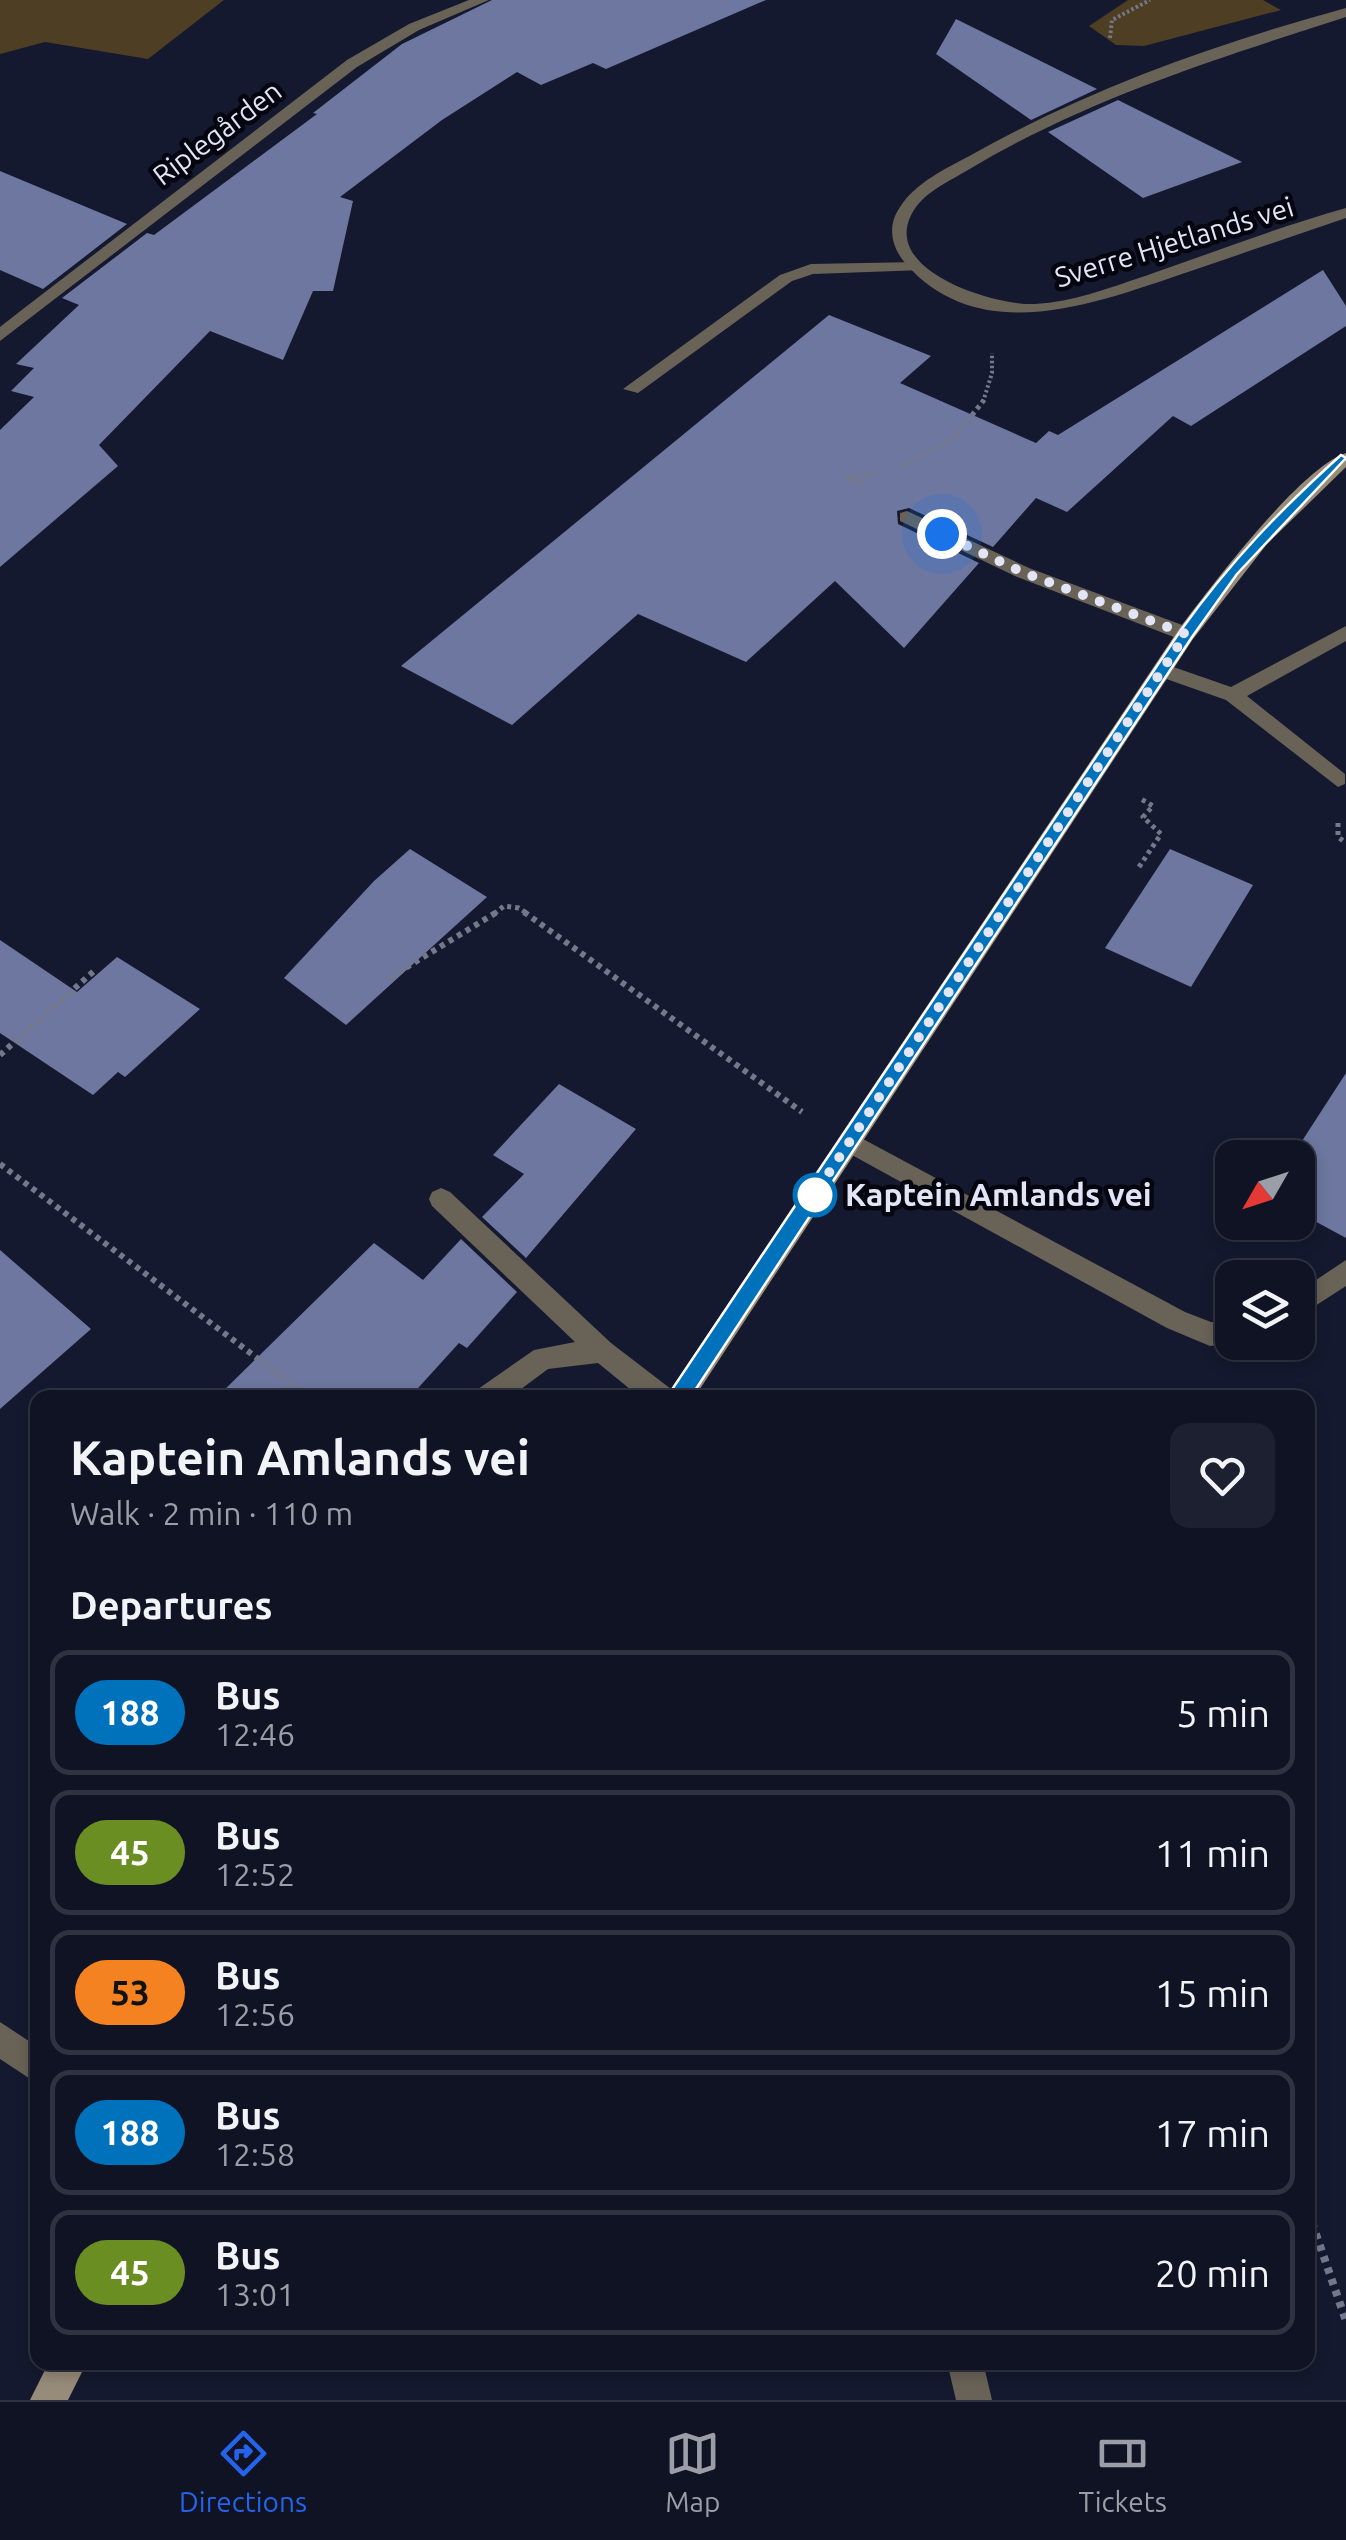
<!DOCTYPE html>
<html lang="en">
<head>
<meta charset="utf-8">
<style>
  :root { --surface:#0f1323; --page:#1d2030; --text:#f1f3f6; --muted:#9b9ea6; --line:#2f3241; --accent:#2563eb }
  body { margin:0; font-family:Ubuntu,sans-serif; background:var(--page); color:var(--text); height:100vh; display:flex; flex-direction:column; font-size:38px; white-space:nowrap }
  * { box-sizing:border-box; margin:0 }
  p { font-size:32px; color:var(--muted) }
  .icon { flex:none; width:55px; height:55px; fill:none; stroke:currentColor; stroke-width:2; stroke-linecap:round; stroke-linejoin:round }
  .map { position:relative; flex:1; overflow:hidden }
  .drawer { position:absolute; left:30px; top:1390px; width:1285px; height:980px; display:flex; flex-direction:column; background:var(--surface); border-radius:20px; box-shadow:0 5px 15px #0003,0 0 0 2px var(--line) }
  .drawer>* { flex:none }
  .badge { padding:0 20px; border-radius:32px; font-size:35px; line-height:65px }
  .needle { width:65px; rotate:231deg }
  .buttons { position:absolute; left:1215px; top:1140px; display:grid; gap:20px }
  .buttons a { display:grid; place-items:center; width:100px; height:100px; border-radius:20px; background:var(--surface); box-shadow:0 5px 15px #0003,0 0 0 2px var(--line); font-size:50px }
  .you { position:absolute; width:50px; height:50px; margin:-25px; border:8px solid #fff; border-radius:50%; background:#1a73e8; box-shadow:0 0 0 15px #1a73e833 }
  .map>.badge { position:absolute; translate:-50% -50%; box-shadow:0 0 0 5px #fff }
  h2 { padding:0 40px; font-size:38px; line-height:90px }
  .round { display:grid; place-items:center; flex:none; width:105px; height:105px; border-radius:20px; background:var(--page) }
  .summary { display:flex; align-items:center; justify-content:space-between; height:170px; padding:0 40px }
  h1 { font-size:48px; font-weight:700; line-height:75px }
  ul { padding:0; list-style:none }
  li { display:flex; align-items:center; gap:30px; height:125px; margin:0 20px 15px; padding:0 20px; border:5px solid var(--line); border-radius:20px }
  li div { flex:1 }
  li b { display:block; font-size:38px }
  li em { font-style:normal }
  li .badge { min-width:110px; font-weight:700; text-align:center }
  .tab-bar { display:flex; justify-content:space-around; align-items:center; height:140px; border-top:2px solid var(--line); background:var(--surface); font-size:28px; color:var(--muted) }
  .tab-bar a { display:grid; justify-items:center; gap:5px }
  .tab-bar .on { color:var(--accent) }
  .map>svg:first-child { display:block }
  .green { fill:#4e3e23 }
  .building { fill:#6d779f }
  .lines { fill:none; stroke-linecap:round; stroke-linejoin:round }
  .path-far3 { stroke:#73788b; stroke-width:4; stroke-dasharray:2.5 2.5; stroke-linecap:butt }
  .path-far2 { stroke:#73788b; stroke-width:5; stroke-dasharray:4 4; stroke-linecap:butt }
  .path-far1 { stroke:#73788b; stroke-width:6; stroke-dasharray:5 5; stroke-linecap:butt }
  .path { stroke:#73788b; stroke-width:8; stroke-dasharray:6 6; stroke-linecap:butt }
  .service { fill:#696257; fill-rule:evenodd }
  .minor { fill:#696257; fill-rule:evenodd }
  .secondary { fill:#978b79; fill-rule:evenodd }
  .line { fill:#0072bc; stroke:#fff; stroke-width:2.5 }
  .walk { stroke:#e1e5f5; stroke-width:10; stroke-dasharray:0 18 }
  .stop-dot { fill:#fff; stroke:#0072bc; stroke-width:5 }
  .labels { text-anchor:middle; stroke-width:9; stroke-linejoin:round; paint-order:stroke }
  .far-street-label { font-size:28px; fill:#e1e5f5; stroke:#04050e }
  .stop-label { font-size:32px; font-weight:bold; fill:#e1e5f5; stroke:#04050e; text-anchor:start }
</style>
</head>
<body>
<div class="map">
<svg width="1346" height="2400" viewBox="0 0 1346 2400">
  <rect width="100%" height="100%" fill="#14192f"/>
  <path class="green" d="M0,0H224L148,59L45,42L0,54Z
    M1128,0H1263L1281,10L1144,46L1116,45L1089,26Z"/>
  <path class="building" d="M492,0H766L606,69L593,63L541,85L517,72L442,120L340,197L353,201L333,291H313L283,360L210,331L99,445L118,466L0,567V430L34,397L11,391L34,368L16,364L79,305L62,298L147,233L154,235L317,114L313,113L402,44Z
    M956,19L1097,89L1031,120L936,54Z
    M1118,100L1242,162L1143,198L1048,132Z
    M0,171L127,224L43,289L0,270Z
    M1323,270L1346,306V326L1191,426L1173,416L1067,512L1036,498L993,547L909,508L897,511L898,524L979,563L904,648L835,581L746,662L638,614L512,725L401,666L829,315L931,356L900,383L1036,443L1049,431L1058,435Z
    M410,849L487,897L346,1025L284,978L374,881Z
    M1170,849L1253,885L1191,987L1105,948Z
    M0,940L77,992L117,957L200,1009L125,1077L118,1072L93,1095L0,1033Z
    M1346,1073V1238L1298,1212V1158H1291Z
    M559,1084L636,1129L526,1258L482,1217L524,1174L493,1155Z
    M461,1239L517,1292L467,1348L459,1343L409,1398H216L374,1243L423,1280Z
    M0,1250L91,1329L0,1409Z"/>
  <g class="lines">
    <path class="path-far3" d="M1110,38L1112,20L1150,0
      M983,402L992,373V353"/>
    <path class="path-far2" d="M902,466L954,438L984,400
      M845,478L867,486
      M849,478L881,472
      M1338,823V837L1346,843
      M1139,867L1161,834L1143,817L1153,806L1141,799
      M494,914L504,906L519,908L528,914"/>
    <path class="path-far1" d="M524,912L802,1112
      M389,978L497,912
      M0,1055L94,971
      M0,1164L310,1398"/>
    <path class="path" d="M1308,2211L1346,2321"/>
    <path class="service" d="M917,262L925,267L923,270L813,274L792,281L638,393L623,389L780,275L811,264Z
      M907,511L1029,568L1193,629L1196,634L1186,641L1179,639L1015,576L900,521V513Z
      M1346,626V641L1247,696L1345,774V784L1338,787L1226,700L1155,675L1152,670L1162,663L1231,687Z
      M850,1132L1185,1312L1211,1322L1232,1323V1342L1241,1343L1210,1346L1167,1328L841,1149L838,1142L841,1135Z
      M441,1188L450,1192L611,1343L671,1389L675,1398H641L598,1363L548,1369L509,1398H474L478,1389L534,1350L575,1342L432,1206L429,1199L432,1192Z
      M1346,1260V1286L1298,1317V1292Z
      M0,2022L38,2047V2084L0,2059Z"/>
    <path class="minor" d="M469,0H489L419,30L357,67L0,341V327L23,309L347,60L409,24Z
      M1346,8V17C1216,59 1086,99 968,170C950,181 926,191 914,210C876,270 995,306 1035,304C1073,302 1109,288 1145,276C1212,253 1278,227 1346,208V218C1293,236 1241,254 1188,272C1098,302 981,350 905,263C891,246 887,226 900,207C916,182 947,168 973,154C1088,89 1218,43 1346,8Z
      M947,2362H983L992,2400H956Z"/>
    <path class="secondary" d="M1346,453V467L1267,544L1193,639L694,1398H665L1179,629C1210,588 1300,468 1346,453Z
      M49,2362H87L68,2400H30Z"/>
  </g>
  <path class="line" d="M1341,455L1346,458L1237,574L1192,637L686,1404H671L668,1398L671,1391L1181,630C1231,561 1278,512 1341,455Z"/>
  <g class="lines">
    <path class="walk" d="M815,1195L807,1206L1186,634L1022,572L942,534"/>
  </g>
  <circle class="stop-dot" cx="815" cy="1195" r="20"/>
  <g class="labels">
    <g class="far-street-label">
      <text transform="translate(217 133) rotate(-37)" y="10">Riplegården</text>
      <text transform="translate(1174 242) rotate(-17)" y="10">Sverre Hjetlands vei</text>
    </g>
    <g class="stop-label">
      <text x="845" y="1206">Kaptein Amlands vei</text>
    </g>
  </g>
</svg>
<div class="buttons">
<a><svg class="needle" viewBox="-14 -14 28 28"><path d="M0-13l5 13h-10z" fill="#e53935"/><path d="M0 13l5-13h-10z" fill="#9b9ea6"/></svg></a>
<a><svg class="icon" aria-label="layers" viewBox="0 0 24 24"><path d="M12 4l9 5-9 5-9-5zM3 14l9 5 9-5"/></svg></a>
</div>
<div class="you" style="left:942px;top:534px"></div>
<section class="drawer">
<div class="summary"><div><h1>Kaptein Amlands vei</h1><p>Walk · 2 min · 110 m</p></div><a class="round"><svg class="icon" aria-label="heart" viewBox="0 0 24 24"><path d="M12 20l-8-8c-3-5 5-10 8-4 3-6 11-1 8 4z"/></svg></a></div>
<h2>Departures</h2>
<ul>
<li><span class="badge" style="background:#0072bc;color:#fff">188</span><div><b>Bus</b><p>12:46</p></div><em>5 min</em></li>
<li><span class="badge" style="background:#6b8e23;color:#fff">45</span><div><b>Bus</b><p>12:52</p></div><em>11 min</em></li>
<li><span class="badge" style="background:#f58220;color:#111">53</span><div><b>Bus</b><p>12:56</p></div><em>15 min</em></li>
<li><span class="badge" style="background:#0072bc;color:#fff">188</span><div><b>Bus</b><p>12:58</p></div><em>17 min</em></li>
<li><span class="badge" style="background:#6b8e23;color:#fff">45</span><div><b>Bus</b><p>13:01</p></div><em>20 min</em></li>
</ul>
</section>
</div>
<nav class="tab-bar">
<a class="on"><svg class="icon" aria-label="directions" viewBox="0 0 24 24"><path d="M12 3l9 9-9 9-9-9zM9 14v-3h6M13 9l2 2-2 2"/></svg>Directions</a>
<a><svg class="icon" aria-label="map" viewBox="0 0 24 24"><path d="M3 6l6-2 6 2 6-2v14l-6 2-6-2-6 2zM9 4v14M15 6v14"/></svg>Map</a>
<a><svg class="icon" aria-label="tickets" viewBox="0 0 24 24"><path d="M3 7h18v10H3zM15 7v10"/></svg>Tickets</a>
</nav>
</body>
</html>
